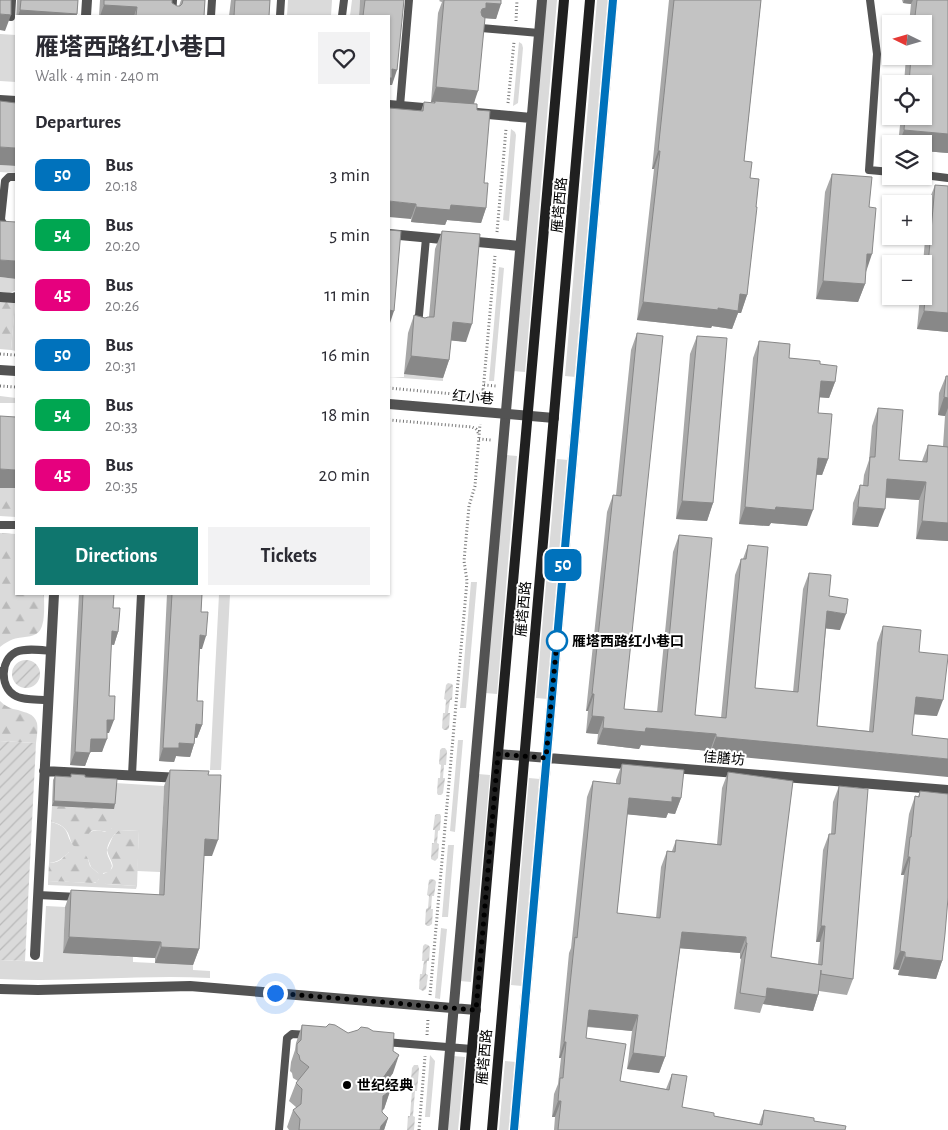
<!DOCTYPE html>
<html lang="en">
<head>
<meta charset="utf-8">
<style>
  :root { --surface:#fff; --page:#f2f2f3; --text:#2b2b33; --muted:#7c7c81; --accent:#0f766e }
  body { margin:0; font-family:"Alegreya Sans","Noto Sans SC",sans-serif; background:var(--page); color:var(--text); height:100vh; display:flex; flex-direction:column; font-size:19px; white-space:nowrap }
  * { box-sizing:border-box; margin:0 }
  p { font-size:16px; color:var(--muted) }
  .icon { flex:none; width:28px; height:28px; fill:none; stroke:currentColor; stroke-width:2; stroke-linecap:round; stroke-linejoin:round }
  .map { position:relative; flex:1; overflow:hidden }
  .sheet { position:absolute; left:15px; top:15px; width:375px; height:580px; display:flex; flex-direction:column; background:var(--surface); border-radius:0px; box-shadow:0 1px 4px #0004 }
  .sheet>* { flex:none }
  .badge { padding:0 10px; border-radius:8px; font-size:18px; line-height:32px }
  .needle { width:32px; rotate:275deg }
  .controls { position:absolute; left:882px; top:15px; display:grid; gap:10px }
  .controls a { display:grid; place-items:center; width:50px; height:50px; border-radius:0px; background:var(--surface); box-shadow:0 1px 4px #0004; font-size:25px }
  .you { position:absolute; width:25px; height:25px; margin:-12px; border:4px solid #fff; border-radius:50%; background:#1a73e8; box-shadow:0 0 0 8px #1a73e833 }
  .map>.badge { position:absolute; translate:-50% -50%; box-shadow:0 0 0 2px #fff }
  h2 { padding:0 20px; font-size:19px; line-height:45px }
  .round { display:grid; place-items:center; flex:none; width:52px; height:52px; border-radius:0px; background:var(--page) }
  .overview { display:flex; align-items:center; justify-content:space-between; height:85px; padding:0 20px }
  h1 { font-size:24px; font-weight:700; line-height:38px }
  .primary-button { display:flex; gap:10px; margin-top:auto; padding:10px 20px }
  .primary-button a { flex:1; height:58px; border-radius:0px; background:var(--accent); color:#fff; font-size:20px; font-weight:700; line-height:58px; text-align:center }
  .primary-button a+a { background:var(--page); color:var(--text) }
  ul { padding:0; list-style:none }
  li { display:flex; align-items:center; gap:15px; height:60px; padding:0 20px }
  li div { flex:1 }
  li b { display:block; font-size:19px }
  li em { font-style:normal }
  li .badge { min-width:55px; font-weight:700; text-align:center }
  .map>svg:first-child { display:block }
  .green { fill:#dadada }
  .forest { fill:url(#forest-firs) }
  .garden { fill:url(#garden-furrows) }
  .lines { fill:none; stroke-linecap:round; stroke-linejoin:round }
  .path { stroke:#757575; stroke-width:3; stroke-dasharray:1 2.5; stroke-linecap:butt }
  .service { stroke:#535353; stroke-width:8 }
  .minor { stroke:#535353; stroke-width:10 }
  .tertiary { stroke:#535353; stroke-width:10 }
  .secondary { stroke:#202020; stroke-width:10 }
  .wall { fill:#a8a8a8 }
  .shaded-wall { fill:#888 }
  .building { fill:#c3c3c3; stroke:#888 }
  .line-casing { stroke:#fff; stroke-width:11 }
  .line { stroke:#0072bc; stroke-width:8 }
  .walk { stroke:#000; stroke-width:5; stroke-dasharray:0 9 }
  .stop-dot { fill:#fff; stroke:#0072bc; stroke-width:2.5 }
  .poi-dot { fill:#000; stroke:#fff; stroke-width:2 }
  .labels { text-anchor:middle; stroke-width:4; stroke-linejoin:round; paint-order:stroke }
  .street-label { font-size:14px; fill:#000; stroke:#fff }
  .stop-label { font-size:14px; font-weight:bold; fill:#000; stroke:#fff; text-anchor:start }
  .poi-label { font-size:14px; font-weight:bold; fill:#000; stroke:#fff; text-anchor:start }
</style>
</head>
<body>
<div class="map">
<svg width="948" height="1130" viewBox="0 0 948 1130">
  <defs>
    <pattern id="forest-firs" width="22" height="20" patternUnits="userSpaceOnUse" patternTransform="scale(1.25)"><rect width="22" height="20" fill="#dadada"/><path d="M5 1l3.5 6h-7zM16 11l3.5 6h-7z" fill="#b9b9b9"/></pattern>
    <pattern id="garden-furrows" width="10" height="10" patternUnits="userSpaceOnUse" patternTransform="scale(1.25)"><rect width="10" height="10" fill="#dadada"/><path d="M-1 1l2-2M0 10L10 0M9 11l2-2" fill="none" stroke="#b9b9b9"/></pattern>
  </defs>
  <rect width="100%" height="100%" fill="#fff"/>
  <path class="green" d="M288,0H332L331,16H287Z
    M352,0H360L359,16H350Z
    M546,0H557L525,372L513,371Z
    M597,0H609L576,377L565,376Z
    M0,34L16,35V82L0,81Z
    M519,42L522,44L523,48L518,103L513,106Z
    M511,129L515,132L516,135L509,221L503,220Z
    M0,165L16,166V173L0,172Z
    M499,267L504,268L494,381H489Z
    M0,277L16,279V290L10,293L0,292Z
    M16,302V351L11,350L15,303Z
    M404,374L443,378V381L389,377H404Z
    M0,396L16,398V403H0Z
    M506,455L517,456L497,694L485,693Z
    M557,459L568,460L548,699L536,698Z
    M471,582H477L466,708H460Z
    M219,594H230L221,770H210Z
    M458,740H463L455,832L450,831Z
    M478,774L490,775L471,982L460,981Z
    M529,778L540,779L522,986L511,985Z
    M115,783L164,786L160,872L137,871L139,831L119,830C113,835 106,845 107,853C108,858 111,861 112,866L110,872L103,873L106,884L137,886L136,889L48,885V881L95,883C99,880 100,878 98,873L91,867L88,859L69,852C63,858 58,862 49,863L51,822C73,827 64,838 75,846C87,836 89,827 105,832L112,828Z
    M448,845H454L448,917H442Z
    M46,906L65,907L63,953L133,957V962L193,965V970L210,971V978C140,974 70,983 0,979V960L43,962Z
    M441,928L447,929L440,999L435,998Z
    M430,1055L435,1061L430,1117H425Z
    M453,1056L465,1057L458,1130H447Z
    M505,1061L516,1062L510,1130H499Z"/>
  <path class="forest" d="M0,301L15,303L11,350L0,349Z
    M0,488H16V517L0,516Z
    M0,533L16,534V594H44C44,604 45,617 42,626C38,638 27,636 18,638C11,639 5,643 0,647Z
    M0,701C5,706 11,709 18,710C26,713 34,713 37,723C38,729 37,736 36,743L0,741Z
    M52,806L114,809L113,827L108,832C89,829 91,828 84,845C70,851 72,841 68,833C64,826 58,823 51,822Z
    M119,830L139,831L137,886L106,884L102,880L103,874C120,867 110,863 107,850L113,836Z
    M72,850L79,851L85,854L88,859L90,866L99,874L100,877L97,882L93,883L48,881L49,863C64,862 62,856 72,850Z"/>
  <path class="garden" d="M12 674a14 14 0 1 1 28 0a14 14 0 1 1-28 0Z
    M448,683L452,684L453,686L452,700H450L448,713H450L449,728L447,730H444L442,728L443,713H445L446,700L444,699L446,685Z
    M0,741L36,743L25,961L0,960Z
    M442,748H445L447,751L446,765H444L443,778H445L443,793L441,795H438L437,793L438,778H440L441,765L439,764L440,750Z
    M437,814H440L441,816L440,830L438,831L437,843L439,844L438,858L435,861L431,859L432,843H434L435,830H433L435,815Z
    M431,879L435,880L436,882L434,896H432L431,909H433L432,924L429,926H427L425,924L426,909L428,908L429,896L427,895L429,880Z
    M425,944L428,945L430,947L429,961H427L426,974L428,975L426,989L423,991L419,989L420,974H422L424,961H422L423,946Z
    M414,1065H418L419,1069L417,1091H415L413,1116L415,1117L414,1130H407L408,1116H410L412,1091H410L412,1068Z"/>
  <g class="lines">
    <path class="path" d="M516,21L517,0
      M508,103L514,42
      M497,232L506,129
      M0,354L16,355
      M484,385L496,386
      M0,386L16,387
      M389,388L475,396L478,395L483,392L495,256
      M482,401L483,389
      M389,420L472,427L476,429L479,434
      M479,439L491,440
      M430,995L467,581L464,561L469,506L475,486L480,424
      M427,1035L428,1019
      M419,1130L425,1056"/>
    <path class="service" d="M870,0L877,54L869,170L891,172
      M172,16L173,0
      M211,16L212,0
      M280,16L281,0
      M342,16L344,0
      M11,17L12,0
      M481,28L539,33
      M400,106L409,0
      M924,175L948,178
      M16,177H9L5,181L1,219L2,222L5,226L16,228
      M418,326L426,238
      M0,525H16
      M48,700C37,699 23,701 14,695C0,686 0,660 16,652C26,648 40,650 51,651
      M132,775L141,594
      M38,895L78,897
      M385,1042L472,1049
      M279,1130L287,1038L292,1034L309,1035"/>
    <path class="minor" d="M86,16L87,0
      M0,100L16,101
      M389,105L435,109
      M477,113L531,118
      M389,234L453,240
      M467,241L520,246
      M0,297L14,298L16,297
      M0,672H1
      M498,754L948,790
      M44,771L181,778
      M35,955L54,594
      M0,989L38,990L190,986L476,1010
      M443,1130L542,0
      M514,1130L613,0"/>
    <path class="tertiary" d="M0,370L16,371
      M389,404L554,418"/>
    <path class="secondary" d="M465,1130L564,0
      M492,1130L590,0"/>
  </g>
  <path class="wall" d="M17,0H78L77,14L76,16H16V22Z
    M100,0H172V3L177,6H179L181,0H205L204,16H99Z
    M231,0H270L269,16H229Z
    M360,0H404L392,85H389V16H359Z
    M440,0H501L496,19L485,18L474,104L477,110L486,208L481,223L447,220L445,225L411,222L421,111L424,102L434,103V102H431L438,13L442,2L439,1Z
    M669,0H761L744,161L750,178L756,207L747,295L741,313H738L732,329L712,326L711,328L637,320L654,169H652Z
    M902,0H948V153L924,151V144H898L901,116H924V84H904L906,56H924V24H909L911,4L903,3Z
    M832,174L869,207L865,284L858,302L816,299L825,192Z
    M935,185L948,186V332L917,329L920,296H924V264H923L928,203Z
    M442,231L466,342L451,340L449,360L443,378L404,374L408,333L414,315L425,318L429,317L435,249Z
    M637,333L624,709L657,712L673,552L679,535L695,715L721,718L735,575L741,559H743L748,545L755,688L793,692L803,589L809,573L829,596L840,630L826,628L817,726L869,731L877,643L883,626L919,652L937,716L914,714L912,735L710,754V751L641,745L639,749L597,744L598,734L586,733L588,711H586L607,512L613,495H616L631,350Z
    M697,336L713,503L707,521L676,519L690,354Z
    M759,341L789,358L820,364L835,382L829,398L819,397L818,413L828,459L822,475H816L807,526L771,523L769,526L739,524L753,358Z
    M946,376H948V541L916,539L919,500L886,498L878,527L852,525L853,503L860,485H863L864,475L869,460L872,426L878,408L899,460L922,461L928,445L943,446L945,416L938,415L939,393Z
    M79,594H114L113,608L118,632L114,645L111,644L109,696V733H107L102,752H90L85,766L70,765Z
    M167,594H202L201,612L202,649H200L197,701L202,725L197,738H195L194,744L190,757L176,756L174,762L159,761Z
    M622,764L681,798L675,814L668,813L666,818L627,814L617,913L656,918L661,867L667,851H672L676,840L717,844L722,788L728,772L771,957L818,964L820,942H816L823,850L829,834H831L833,802L839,786L853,979L847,995L819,991L818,995L813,1011L763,1004L760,1013L734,1009L741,959L740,958V953L680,948L665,1057L659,1073L627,1069L632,1031L587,1027L586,1038L620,1081L666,1089L672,1074L682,1107L714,1116L759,1124L764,1110L814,1121L845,1130H554L555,1117H552L554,1094L558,1084L561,1058H559L569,953L571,948L587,797L593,781L616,784V780Z
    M170,770L212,856H204L199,949L193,965L155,963V958L63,953L65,907L71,890L159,895L164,786Z
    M71,774L85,777L114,809L52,806L53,780L55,776L71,777Z
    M920,791L942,961L936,979L898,975L899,970L893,969L904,875H901L909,814L915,796L918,797Z
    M302,1025L348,1033L393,1051V1073L386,1083L390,1091L384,1109L382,1110V1112L388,1118L384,1130H289L287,1127L293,1110L296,1108V1107L289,1101L296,1083L298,1081L293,1078L292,1073L290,1071L291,1062L295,1050L296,1043Z"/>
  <path class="shaded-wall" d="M904,0H913L911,4L903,3Z
    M486,3L501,4L496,19L482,18L481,12Z
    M104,5L137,7L134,16H100Z
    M20,10L77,14L76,16H18Z
    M0,14L11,15L5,31L0,30Z
    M392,69L397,70L392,85H389V86V78Z
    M436,87L478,91L473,106L431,102Z
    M904,130L948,134V153L924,151V144H899Z
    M0,147L16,148V166L0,165Z
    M658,151H660L654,169H652Z
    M389,201L416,204L411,219L389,217Z
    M451,205L486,208L481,223L447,220L445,225L411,222L416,207Z
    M867,254H872L866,272Z
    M0,260L16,261V279L0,277Z
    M823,281L865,284L858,302L816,299Z
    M740,294L747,295L741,313H738L732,329L712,326L711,328L637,320L643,302L718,308Z
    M389,310L394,311L389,326Z
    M924,311L948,313V332L917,329Z
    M453,322L472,324L466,342L446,340Z
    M411,356L449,360L443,378L404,374Z
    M821,381L835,382L829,398L815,397Z
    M944,397L948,398V408L945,416L938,415Z
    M818,458L828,459L822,475L812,474Z
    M0,469L16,470V488H0Z
    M887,479L926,482L919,500L881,497Z
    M682,501L713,503L707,521L676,519Z
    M745,507H776L813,510L807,526L771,523L769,526L739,524Z
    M858,507L885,509L878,527L852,525Z
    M922,521L948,523V541L916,539Z
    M827,611L846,614L840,630L821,628Z
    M112,631L118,632L114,645L107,644Z
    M200,635L206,636L202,649H195Z
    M592,694H594L588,711H586Z
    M916,697L943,700L937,716L910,714Z
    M592,716L604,717L598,734L586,733Z
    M107,720H114L109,733H103Z
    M196,724L202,725L197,738L191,737Z
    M603,728H646L716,734L710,751L641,745L639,749L597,744Z
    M716,737L948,759V777L710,754Z
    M91,739H107L102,752H86Z
    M179,743L194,744L190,757L176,756L174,762L159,761L163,748Z
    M75,752L90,753L85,766L70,765Z
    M672,797L681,798L675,814L668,813L666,818L623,814L629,798Z
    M54,801L115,804L114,809L52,806Z
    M205,839L218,840L212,856H199Z
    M908,857H910L904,875H901Z
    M821,926H825L820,942H816Z
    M682,932L746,937L740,953L676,948Z
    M69,937L161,942L155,958L63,953Z
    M746,943H747L741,959L740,958Z
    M161,947L199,949L193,965L155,963Z
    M900,951L905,952L899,970L893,969Z
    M905,957L942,961L936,979L898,975Z
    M767,988L818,995L813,1011L763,1004L766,997Z
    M589,1010L638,1015L632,1031L583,1026Z
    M564,1042H566L561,1058H559Z
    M633,1053L665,1057L659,1073L627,1069Z
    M399,1055L393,1073L376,1096L383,1078Z
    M390,1091L384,1109L377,1114L383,1096Z
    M558,1101H561L555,1117H552Z
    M388,1118L384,1130H379L381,1126Z"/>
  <path class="building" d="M0,0H11V15L0,14Z
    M21,0H78L77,14L20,10Z
    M104,0H172V3L177,6H180L182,4L183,0H205L204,16H136L137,7L104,5Z
    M235,0H270L269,16H234Z
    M365,0H404L397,70L392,69V78H389V16H363Z
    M444,0H501V4L486,3V8L482,9L481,12L482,16L485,18L478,91L436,87Z
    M674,0H761L744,161L752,162L750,178L759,179L756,207H757L747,295L740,294L738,311L718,308V310L643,302L660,151H658Z
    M917,0H948V134L904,130L905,116H924V84H909L911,56H924V24H914Z
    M0,101L16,103V148L0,147Z
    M435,101L477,104V110L490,111L484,183H488L486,208L451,205L450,210L416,207V204L389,201V108L423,111L424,102L435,103Z
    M832,174L872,177L869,207L876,208L872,254H867L865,284L823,281Z
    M935,185L948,186V313L924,311Z
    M0,221L16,222V261L0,260Z
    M389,230L401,231L394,311L389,310Z
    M442,231L480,234L472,324L453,322L449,360L411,356L414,315L425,318L428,317H434Z
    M637,333L663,336L624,709L662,712L679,535L712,538L695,715L726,718L741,559H746L748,545L768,547L755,688L798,692L809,573L831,575L829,596L848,599L846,614L827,611L817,726L873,732L883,626L921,630L919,652L948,655V657L943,700L916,697L912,735L948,739V759L716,737V734L646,728L645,732L603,728L604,717L592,716L594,694H592L613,495L621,496Z
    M697,336L727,338L713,503L682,501Z
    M759,341L790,344L789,358L820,361V364L837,366L835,382L821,381L818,413L832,414L828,459L818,458L813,510L776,507L775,510L745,507Z
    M946,376H948V398L944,397Z
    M878,408L903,410L899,460L927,462L928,445L948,447V523L922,521L926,482L887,479L885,509L858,507L860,485L868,486L870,457H875Z
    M0,416L16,417V470L0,469Z
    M83,594H114L113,608H120L118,632L112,631L109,696H115L114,720H107V739H91L90,753L75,752Z
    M172,594H202L201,612H208L206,636L200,635L197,701H203L202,725L196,724L194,744L179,743V748H163Z
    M622,764L684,770L681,798L672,797V802L629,798L617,913L660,918L667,851L675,852L676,840L721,845L728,772L793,781L771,957L822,965L825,926H821L829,834H835L839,786L868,789L853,979L821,974V970L818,995L767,988L766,997L740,993L747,943H746V937L682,932L665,1057L633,1053L638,1015L589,1010L586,1038L626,1044L620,1081L669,1090L672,1074L687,1076L682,1107L714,1113V1116L762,1125L764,1110L814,1118V1121L846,1126L845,1130H558L561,1101H558L560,1078H563L566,1042H564L575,937L577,938L593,781L620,784Z
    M170,770L209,771L208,775H221L218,840L205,839L199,949L161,947V942L69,937L71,890L164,895Z
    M71,774L85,775V777L117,779L115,804L54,801L55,776L71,777Z
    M920,791L948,794V898L945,934L942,961L905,957V952L900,951L910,857H908L910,837H911L915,796L919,797Z
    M329,1024L335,1025L348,1033L358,1030L361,1027L368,1028L373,1031L394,1033L393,1051L399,1055L383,1078L390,1091L383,1096L382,1112L388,1118L381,1126L380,1130H299L300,1119L293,1110L301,1104L302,1089L296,1083L309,1067L300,1060L299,1055L297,1053V1044L301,1040L302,1025L326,1027Z"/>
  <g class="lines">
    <defs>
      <path id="line" d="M514,1130L613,0"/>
    </defs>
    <use href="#line" class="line-casing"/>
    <use href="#line" class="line"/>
    <path class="walk" d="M275,993L476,1010L498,754L546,758L557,641"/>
  </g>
  <circle class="stop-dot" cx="557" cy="641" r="10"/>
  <circle class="poi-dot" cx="347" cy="1085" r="5"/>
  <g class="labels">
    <g class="street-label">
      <text transform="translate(559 205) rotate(-85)" y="5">雁塔西路</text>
      <text transform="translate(473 397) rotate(5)" y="5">红小巷</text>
      <text transform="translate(523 609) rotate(-85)" y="5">雁塔西路</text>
      <text transform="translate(724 758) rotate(5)" y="5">佳膳坊</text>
      <text transform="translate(484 1057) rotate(-85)" y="5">雁塔西路</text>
    </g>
    <g class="stop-label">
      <text x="572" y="646">雁塔西路红小巷口</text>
    </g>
    <g class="poi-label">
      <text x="357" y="1090">世纪经典</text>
    </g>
  </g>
</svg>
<div class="controls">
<a><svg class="needle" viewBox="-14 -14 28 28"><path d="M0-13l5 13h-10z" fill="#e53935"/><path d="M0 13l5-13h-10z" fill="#7c7c81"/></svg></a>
<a><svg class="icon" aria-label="locate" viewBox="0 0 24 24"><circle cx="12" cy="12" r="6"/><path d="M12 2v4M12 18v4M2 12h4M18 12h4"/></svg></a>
<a><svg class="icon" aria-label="layers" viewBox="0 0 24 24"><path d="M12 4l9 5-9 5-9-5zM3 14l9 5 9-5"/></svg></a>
<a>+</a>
<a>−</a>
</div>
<div class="you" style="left:275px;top:993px"></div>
<b class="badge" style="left:563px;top:565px;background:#0072bc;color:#fff">50</b>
<section class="sheet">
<div class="overview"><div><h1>雁塔西路红小巷口</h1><p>Walk · 4 min · 240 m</p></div><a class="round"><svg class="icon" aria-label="heart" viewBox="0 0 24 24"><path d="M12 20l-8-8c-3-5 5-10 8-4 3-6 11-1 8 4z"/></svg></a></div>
<h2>Departures</h2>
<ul>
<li><span class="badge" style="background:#0072bc;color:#fff">50</span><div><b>Bus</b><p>20:18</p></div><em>3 min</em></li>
<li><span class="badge" style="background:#00a651;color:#fff">54</span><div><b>Bus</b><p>20:20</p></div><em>5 min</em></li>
<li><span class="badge" style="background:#e6007e;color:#fff">45</span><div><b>Bus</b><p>20:26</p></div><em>11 min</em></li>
<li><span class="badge" style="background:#0072bc;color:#fff">50</span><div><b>Bus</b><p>20:31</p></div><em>16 min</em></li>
<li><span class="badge" style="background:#00a651;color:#fff">54</span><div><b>Bus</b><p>20:33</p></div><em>18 min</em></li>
<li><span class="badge" style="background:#e6007e;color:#fff">45</span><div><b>Bus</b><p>20:35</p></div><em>20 min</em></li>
</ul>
<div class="primary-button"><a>Directions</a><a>Tickets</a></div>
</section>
</div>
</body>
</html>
